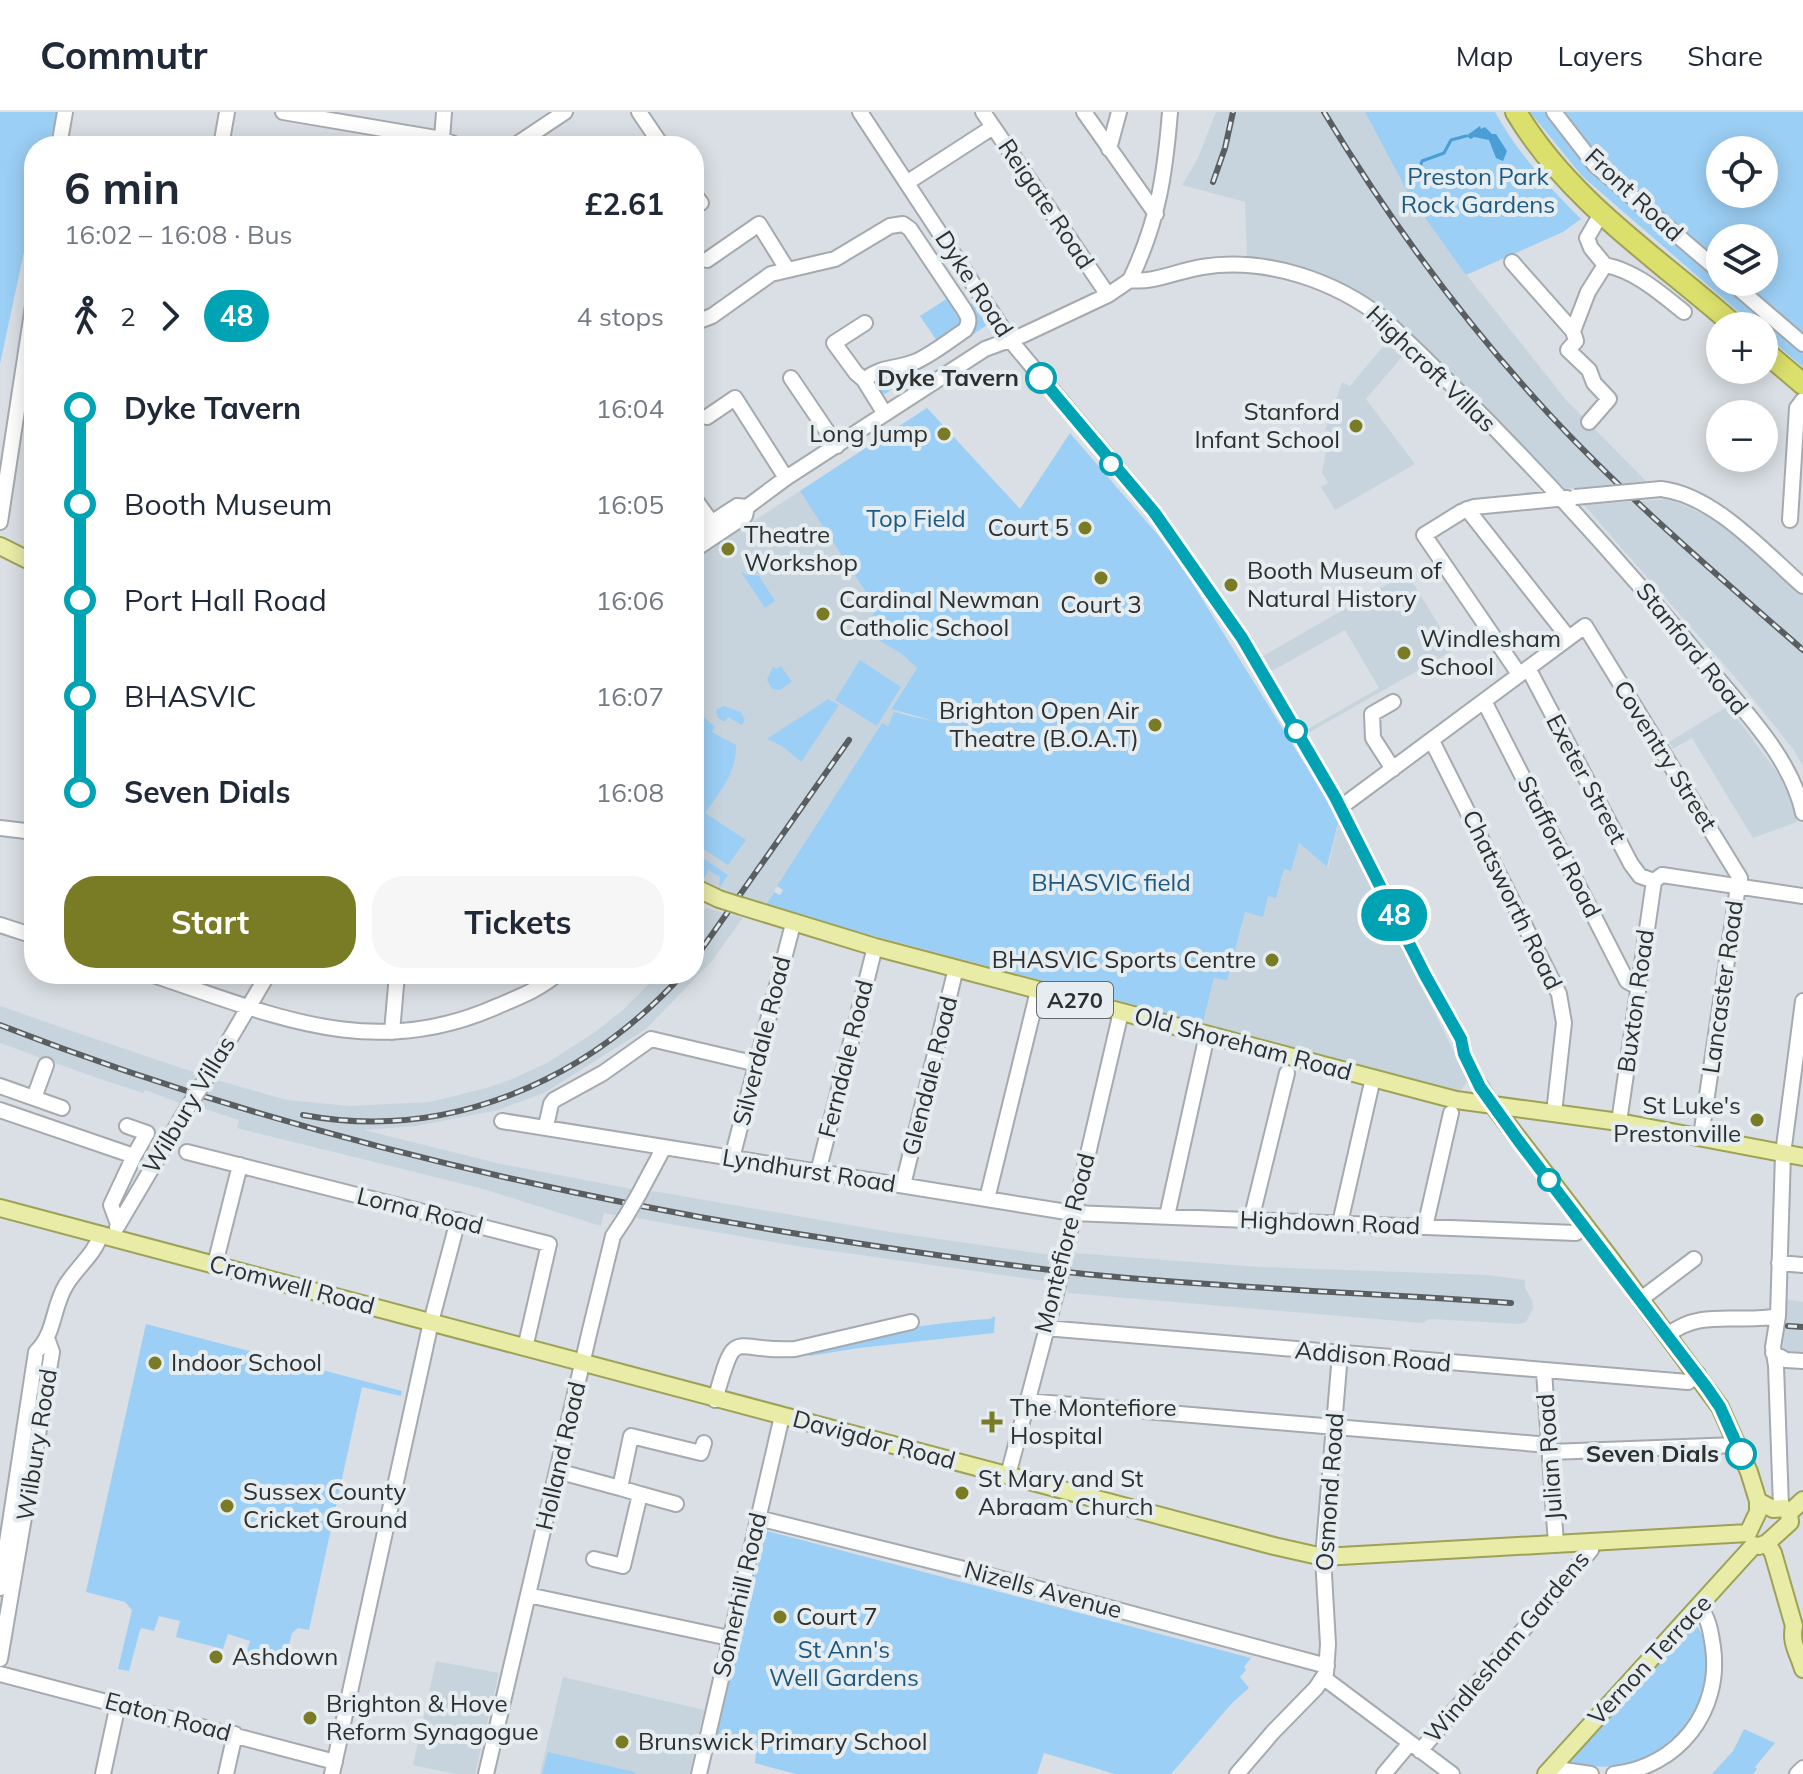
<!DOCTYPE html>
<html lang="en">
<head>
<meta charset="utf-8">
<style>
  :root { --surface:#fff; --page:#f6f6f7; --text:#1f2937; --muted:#747a83; --line:#e0e1e3; --accent:#7a7c25 }
  body { margin:0; font-family:Mulish,sans-serif; background:var(--page); color:var(--text); height:100vh; display:flex; flex-direction:column; font-size:30px; white-space:nowrap }
  * { box-sizing:border-box; margin:0 }
  p { font-size:26px; color:var(--muted) }
  .icon { flex:none; width:44px; height:44px; fill:none; stroke:currentColor; stroke-width:2; stroke-linecap:round; stroke-linejoin:round }
  .map { position:relative; flex:1; overflow:hidden }
  .details { position:absolute; left:24px; top:24px; width:680px; height:848px; display:flex; flex-direction:column; background:var(--surface); border-radius:32px; box-shadow:0 4px 20px #0003 }
  .details>* { flex:none }
  .badge { padding:0 16px; border-radius:26px; font-size:28px; line-height:52px }
  .tools { position:absolute; left:1706px; top:24px; display:grid; gap:16px }
  .tools a { display:grid; place-items:center; width:72px; height:72px; border-radius:50%; background:var(--surface); box-shadow:0 4px 20px #0003; font-size:40px }
  .map>.badge { position:absolute; translate:-50% -50%; box-shadow:0 0 0 4px #fff }
  .legs { display:flex; align-items:center; gap:12px; height:88px; padding:0 40px; font-size:26px }
  .legs p { margin-inline-start:auto }
  .overview { display:flex; align-items:center; justify-content:space-between; height:136px; padding:0 40px }
  h1 { font-size:44px; font-weight:700; line-height:60px }
  .action { display:flex; gap:16px; margin-top:auto; padding:16px 40px }
  .action a { flex:1; height:92px; border-radius:32px; background:var(--accent); color:#fff; font-size:32px; font-weight:700; line-height:92px; text-align:center }
  .action a+a { background:var(--page); color:var(--text) }
  ul { padding:0 40px; list-style:none }
  li { display:flex; align-items:center; gap:28px; height:96px; font-size:30px }
  li i { display:grid; place-items:center; width:12px; height:100%; margin:0 10px; background:currentColor }
  li i::after { content:''; width:20px; height:20px; margin:-10px; border:6px solid; border-radius:50%; background:var(--surface) }
  li p { margin-inline-start:auto }
  li:first-child i { background:linear-gradient(#0000 50%,currentColor 0) }
  li:last-child i { background:linear-gradient(currentColor 50%,#0000 0) }
  header { display:flex; align-items:center; gap:48px; box-sizing:border-box; height:112px; padding:0 40px; background:var(--surface); border-bottom:2px solid var(--line) }
  header strong { font-size:38px }
  nav { display:flex; gap:44px; margin-inline-start:auto; font-size:28px }
  .map>svg:first-child { display:block }
  .built { fill:#c8d4dd }
  .green { fill:#9ccff5; fill-rule:evenodd }
  .water { fill:#4a9dd5 }
  .lines { fill:none; stroke-linecap:round; stroke-linejoin:round }
  .stream { stroke:#4a9dd5; stroke-width:3 }
  .minor-casing { stroke:#a4aaae; stroke-width:18 }
  .major-casing { stroke:#9ea257; stroke-width:20 }
  .highway-casing { stroke:#9ea257; stroke-width:24 }
  .minor { stroke:#fff; stroke-width:14 }
  .major { stroke:#e9eca6; stroke-width:16 }
  .highway { stroke:#dbdf6b; stroke-width:20 }
  .rail-casing { stroke:#5a5e60; stroke-width:6 }
  .rail { stroke:#e6edf1; stroke-width:3; stroke-dasharray:9; stroke-linecap:butt }
  .minor-bridge-casing { stroke:#a4aaae; stroke-width:18; stroke-linecap:butt }
  .major-bridge-casing { stroke:#9ea257; stroke-width:20; stroke-linecap:butt }
  .minor-bridge { stroke:#fff; stroke-width:14 }
  .major-bridge { stroke:#e9eca6; stroke-width:16 }
  .line-1-casing { stroke:#fff; stroke-width:18 }
  .line-1 { stroke:#00a3b4; stroke-width:12 }
  .stop-1-dot { fill:#fff; stroke:#00a3b4; stroke-width:4 }
  .poi-dot { fill:#7a7c25; stroke:#e6edf1; stroke-width:3 }
  .labels { text-anchor:middle; stroke-width:8; stroke-linejoin:round; paint-order:stroke }
  .shield { fill:#e6edf1; stroke:#64696b; stroke-width:2 }
  .shield-label { font-size:22px; font-weight:bold; fill:#2d3031 }
  .park-label { font-size:24px; fill:#1d5980; stroke:#e6edf1 }
  .street-label { font-size:24px; fill:#2d3031; stroke:#e6edf1 }
  .stop-label { font-size:24px; font-weight:bold; fill:#2d3031; stroke:#e6edf1; text-anchor:end }
  .poi-label { font-size:24px; fill:#2d3031; stroke:#e6edf1; text-anchor:start }
</style>
</head>
<body>
<header>
<strong>Commutr</strong>
<nav><a>Map</a><a>Layers</a><a>Share</a></nav>
</header>
<div class="map">
<svg width="1803" height="1662" viewBox="0 0 1803 1662">
  <rect width="100%" height="100%" fill="#d9dfe4"/>
  <path class="built" d="M1216,0H1365L1410,85L1466,162L1567,289L1646,369L1565,377L1433,243L1373,188L1336,168L1298,155L1247,145L1245,90L1182,73L1197,48Z
    M1391,225L1406,240L1366,287L1415,352L1335,398L1321,375L1328,371L1322,360L1330,320L1325,318L1342,270L1350,274Z
    M927,296L1020,397L891,596L951,624L932,667L882,611L764,795L694,764V448Z
    M1670,387L1711,406L1749,435L1803,483V654L1793,637L1740,571L1584,393Z
    M1407,461L1454,538L1310,620L1308,617L1379,576L1345,518L1272,559L1263,544Z
    M1728,594L1779,663L1789,682L1797,710L1753,726L1692,626L1673,637L1670,632L1669,630Z
    M1339,708L1468,968L1460,979L1203,911L1214,866L1227,869L1245,800L1268,784L1276,785L1284,757L1291,758L1299,731L1328,756Z
    M706,796L743,806L711,850L646,917L544,981L498,998L416,1014L364,1018L501,1052L632,1077L618,1104L604,1101L601,1114L483,1077L237,1016L239,1008L196,994L213,967L287,988L350,994L430,990L490,975L512,967L547,951L595,920L623,898L659,862H694V814Z
    M0,894L72,919L199,962L182,992L145,978L143,981L97,966L0,931Z
    M653,1079L890,1120L1051,1143L1045,1169L796,1134L636,1106L649,1081Z
    M1074,1141L1260,1155L1488,1163L1525,1168V1176L1532,1188L1533,1196L1526,1210L1519,1212L1430,1207L1422,1211L1068,1181L1066,1175Z
    M1784,1187L1803,1190V1242H1783Z
    M436,1549L499,1561L475,1662H455L413,1653Z
    M563,1565L704,1598L689,1662H540Z"/>
  <path class="green" d="M0,0H57L49,34H34V93L0,252Z
    M1365,0H1495C1517,40 1549,75 1581,107L1563,120L1466,163L1410,85Z
    M1530,0H1803V255L1764,222V214H1755L1582,64ZM1720,38H1764V82H1720ZM1720,126H1764V170H1720Z
    M948,186L962,204L961,213L937,229L920,204Z
    M972,191L987,213L885,282L879,280L876,268L969,220L968,194Z
    M927,296L1020,397L1070,321L1158,423L1184,458L1339,707L1327,755L1299,731L1291,759L1284,757L1276,786L1268,784L1263,805L1245,800L1227,869L1214,866L1203,911L764,795L774,780L780,783L783,778L777,774L882,611L888,614L894,600L937,610L891,597L917,556L902,542L862,518L877,497L800,379Z
    M794,439L803,445L798,449L792,445L766,461L750,462L759,464L775,489L765,496L741,460L747,463L767,449L773,454Z
    M860,548L901,575L877,614L835,588Z
    M773,554L776,557L781,554L792,570L780,578L772,577L767,568Z
    M828,587L839,593L801,650L782,634L767,627Z
    M724,594L741,600L745,608L742,613L728,605L725,610L718,606L716,598Z
    M694,596L715,615L712,620L736,633C737,660 720,680 705,701L746,728L728,753L694,731Z
    M694,740L728,763L719,777L720,765L708,758L703,769L694,764Z
    M995,1204L994,1221L859,1236L809,1244V1238C872,1222 925,1211 990,1207Z
    M146,1212L402,1279L401,1284L362,1275L309,1518L298,1516L292,1521L286,1545L262,1539L260,1546L246,1543L250,1529L228,1522L223,1537L176,1525L180,1509L159,1504L154,1519L142,1516L140,1518L129,1559L118,1557L132,1498L125,1490L86,1480Z
    M767,1419L1251,1546L1244,1555L1246,1558L1240,1565L1249,1576L1232,1591L1171,1662H1115L1044,1641L1037,1662H796L755,1651L757,1631L710,1620Z
    M1693,1514L1698,1515C1719,1550 1704,1602 1676,1629C1650,1653 1599,1662 1567,1648L1674,1529Z
    M1744,1617L1775,1631L1755,1655L1757,1657L1753,1662H1712L1733,1639Z
    M548,1640L635,1660L634,1662H542Z"/>
  <path class="water" d="M1480,14L1481,17L1485,15L1492,22H1496L1507,39L1503,49L1496,46L1489,28L1474,25L1471,27L1466,24Z"/>
  <g class="lines">
    <path class="stream" d="M1417,65L1422,49L1444,41L1451,28L1466,24"/>
    <defs>
      <path id="minor" d="M283,0L442,27L459,34
        M639,0L662,34
        M860,0L1010,228L1154,400L1242,526L1335,685L1425,863L1461,927L1464,942L1476,967L1492,992
        M983,0L1108,183
        M1084,0L1156,102
        M1554,0L1595,53L1720,160
        M442,27L444,0
        M59,34L65,0
        M221,34L227,0
        M514,34L565,0
        M1109,37L1119,0
        M908,70L993,15
        M694,82L701,91
        M1601,102L1587,126L1591,136L1605,153C1636,159 1660,181 1684,200
        M707,148L759,112L787,157
        M1512,150L1573,219L1576,229L1568,238L1589,258L1594,271L1609,287L1589,310
        M1130,168C1158,110 1165,63 1170,0
        M1731,170L1803,232
        M694,211L712,204L771,162L835,147L890,114L903,112L910,117L961,193C967,202 972,208 965,218C950,228 934,241 917,249C896,258 883,253 864,268
        M865,211L834,231L856,261L864,268L885,302
        M1573,219L1588,180L1605,153
        M791,266L837,334
        M707,305L735,286L786,366
        M1661,377C1714,383 1764,440 1803,474
        M694,386L717,418
        M1467,397L1568,525
        M1790,408L1797,296L1803,288
        M0,410L34,187
        M694,422L737,394L747,395
        M694,438L745,404L747,395L786,366L985,237L1023,223L1108,183L1130,168C1154,171 1177,159 1202,155C1266,145 1335,168 1385,208C1500,317 1608,433 1708,555C1743,598 1791,645 1803,701
        M1528,556L1631,752L1640,764L1654,769
        M1519,562L1424,423L1461,400L1474,395L1567,386
        M1484,589L1627,869L1638,875
        M1393,590L1372,602L1373,626L1393,657
        M1432,629L1559,882L1564,911L1554,1001
        M1341,695L1585,514L1740,766V775
        M0,716L34,720
        M1654,769L1662,763L1803,784
        M0,813L34,824
        M150,862C271,902 372,951 498,894C519,885 540,877 557,862
        M392,920L397,862
        M211,959L268,862
        M0,974L62,996
        M34,986L46,953
        M0,998L134,1044L111,1093L118,1112
        M502,1009L1073,1101L1576,1121L1585,1114
        M1619,1010L1654,769
        M127,1014L147,1021L134,1044
        M546,1014L551,992L554,988L603,961L651,927L757,952
        M1701,1024L1738,774
        M187,1040L549,1132L525,1236
        M732,1046L793,812
        M818,1060L875,835
        M903,1073L956,856
        M639,1082L663,1037
        M987,1087L1038,879
        M1167,1104L1207,923
        M1251,1108L1287,961
        M1340,1111L1373,966
        M117,1115L188,995
        M1425,1115L1451,1001
        M1064,1145L1121,900
        M1779,1151L1803,1153
        M215,1152L240,1053
        M1641,1187L1694,1147
        M1045,1216L1688,1270L1698,1262
        M1668,1223C1700,1196 1740,1212 1778,1204
        M1773,1241L1786,1248L1803,1249
        M1544,1259L1556,1432
        M715,1288C737,1210 730,1241 795,1237L911,1210
        M1026,1289L1549,1333
        M1550,1340L1737,1333
        M557,1359L620,1376
        M1008,1363L1057,1178
        M640,1382L676,1392
        M1781,1395L1776,1254L1773,1235L1778,1204L1783,1042L1803,889
        M758,1406L976,1460L1327,1554
        M594,1447L623,1454L640,1382L620,1376L631,1324L701,1341L704,1331
        M0,1476L36,1240C56,1220 52,1196 66,1173C77,1155 95,1142 101,1122
        M528,1483L729,1526
        M0,1547L52,1240L48,1229
        M0,1562L335,1650
        M1324,1566L1452,1662
        M1420,1639L1591,1438L1592,1430
        M1553,1654L1557,1657L1591,1662
        M103,1662L118,1592
        M226,1662L235,1622
        M332,1662L431,1210L458,1108
        M486,1662L590,1218L613,1124L625,1106
        M699,1662L782,1304
        M1237,1662L1273,1620L1316,1576L1326,1561L1328,1532L1323,1445L1340,1242
        M1384,1662L1410,1631
        M1614,1662C1678,1655 1722,1599 1713,1535C1711,1522 1709,1505 1699,1495
        M1797,1662L1803,1656"/>
      <path id="major" d="M0,434L34,451
        M694,775L719,787
        M741,794L875,835L1456,988L1619,1010L1803,1045
        M1492,992L1610,1146L1720,1295L1749,1360L1758,1389V1400L1748,1421
        M0,1096L1274,1434L1323,1445L1748,1421
        M1758,1389L1773,1397L1784,1396L1789,1401L1790,1410
        M1789,1401L1803,1388
        M1767,1431L1773,1441L1794,1514C1790,1531 1799,1542 1803,1557
        M1759,1434L1767,1431L1790,1410
        M1546,1662L1754,1433"/>
      <path id="highway" d="M1516,0C1569,89 1658,146 1735,214
        M1764,239L1803,272"/>
    </defs>
    <use href="#minor" class="minor-casing"/>
    <use href="#major" class="major-casing"/>
    <use href="#highway" class="highway-casing"/>
    <use href="#minor" class="minor"/>
    <use href="#major" class="major"/>
    <use href="#highway" class="highway"/>
    <defs>
      <path id="rail" d="M1324,0C1389,108 1464,210 1549,302C1628,387 1716,462 1803,538
        M1213,70L1225,36L1233,0
        M694,848L849,628
        M0,913C252,1011 519,1076 786,1120C885,1136 985,1151 1085,1162C1227,1176 1369,1181 1511,1191
        M303,1003C448,1030 586,969 683,862
        M1788,1214L1803,1215"/>
    </defs>
    <use href="#rail" class="rail-casing"/>
    <use href="#rail" class="rail"/>
    <defs>
      <path id="minor-bridge" d="M1575,385L1661,377
        M188,995L211,959
        M625,1106L639,1082
        M1057,1178L1064,1145"/>
      <path id="major-bridge" d="M719,787L741,794"/>
    </defs>
    <use href="#minor-bridge" class="minor-bridge-casing"/>
    <use href="#major-bridge" class="major-bridge-casing"/>
    <use href="#minor-bridge" class="minor-bridge"/>
    <use href="#major-bridge" class="major-bridge"/>
  </g>
  <g class="lines">
    <defs>
      <path id="line-1" d="M1041,266L1154,400L1242,526L1335,685L1425,863L1461,927L1464,942L1480,975L1518,1028L1707,1276L1720,1295L1741,1342"/>
    </defs>
    <use href="#line-1" class="line-1-casing"/>
    <use href="#line-1" class="line-1"/>
  </g>
  <g class="stop-1-dot">
    <circle cx="1041" cy="266" r="14"/>
    <circle cx="1111" cy="352" r="10"/>
    <circle cx="1296" cy="619" r="10"/>
    <circle cx="1549" cy="1068" r="10"/>
    <circle cx="1741" cy="1342" r="14"/>
  </g>
  <g class="poi-dot">
    <circle cx="1356" cy="314" r="8"/>
    <circle cx="944" cy="322" r="8"/>
    <circle cx="1085" cy="416" r="8"/>
    <circle cx="728" cy="437" r="8"/>
    <circle cx="1101" cy="466" r="8"/>
    <circle cx="1231" cy="473" r="8"/>
    <circle cx="823" cy="502" r="8"/>
    <circle cx="1404" cy="541" r="8"/>
    <circle cx="1155" cy="613" r="8"/>
    <circle cx="1272" cy="848" r="8"/>
    <circle cx="1757" cy="1008" r="8"/>
    <circle cx="155" cy="1251" r="8"/>
    <path d="M988 1298h8v8h8v8h-8v8h-8v-8h-8v-8h8z"/>
    <circle cx="962" cy="1381" r="8"/>
    <circle cx="227" cy="1394" r="8"/>
    <circle cx="780" cy="1505" r="8"/>
    <circle cx="216" cy="1545" r="8"/>
    <circle cx="310" cy="1606" r="8"/>
    <circle cx="622" cy="1630" r="8"/>
  </g>
  <g class="labels">
    <rect class="shield" x="1037" y="870" width="76" height="36" rx="6"/>
    <g class="shield-label">
      <text x="1075" y="896">A270</text>
    </g>
    <g class="park-label">
      <text x="1478" y="73">Preston Park<tspan x="1478" dy="28">Rock Gardens</tspan></text>
      <text x="916" y="415">Top Field</text>
      <text x="1111" y="779">BHASVIC field</text>
      <text x="844" y="1546">St Ann's<tspan x="844" dy="28">Well Gardens</tspan></text>
    </g>
    <g class="street-label">
      <text transform="translate(1634 83) rotate(43)" y="8">Front Road</text>
      <text transform="translate(1046 92) rotate(56)" y="8">Reigate Road</text>
      <text transform="translate(974 172) rotate(57)" y="8">Dyke Road</text>
      <text transform="translate(1431 257) rotate(44)" y="8">Highcroft Villas</text>
      <text transform="translate(1692 537) rotate(51)" y="8">Stanford Road</text>
      <text transform="translate(1665 644) rotate(58)" y="8">Coventry Street</text>
      <text transform="translate(1586 667) rotate(62)" y="8">Exeter Street</text>
      <text transform="translate(1559 735) rotate(63)" y="8">Stafford Road</text>
      <text transform="translate(1512 788) rotate(64)" y="8">Chatsworth Road</text>
      <text transform="translate(1723 875) rotate(-82)" y="8">Lancaster Road</text>
      <text transform="translate(1636 889) rotate(-82)" y="8">Buxton Road</text>
      <text transform="translate(762 929) rotate(-76)" y="8">Silverdale Road</text>
      <text transform="translate(1243 932) rotate(15)" y="8">Old Shoreham Road</text>
      <text transform="translate(846 947) rotate(-76)" y="8">Ferndale Road</text>
      <text transform="translate(930 964) rotate(-76)" y="8">Glendale Road</text>
      <text transform="translate(189 993) rotate(-59)" y="8">Wilbury Villas</text>
      <text transform="translate(809 1059) rotate(9)" y="8">Lyndhurst Road</text>
      <text transform="translate(420 1099) rotate(14)" y="8">Lorna Road</text>
      <text transform="translate(1330 1111) rotate(2)" y="8">Highdown Road</text>
      <text transform="translate(1065 1131) rotate(-76)" y="8">Montefiore Road</text>
      <text transform="translate(292 1173) rotate(15)" y="8">Cromwell Road</text>
      <text transform="translate(1373 1245) rotate(5)" y="8">Addison Road</text>
      <text transform="translate(874 1328) rotate(15)" y="8">Davigdor Road</text>
      <text transform="translate(37 1333) rotate(-81)" y="8">Wilbury Road</text>
      <text transform="translate(561 1344) rotate(-77)" y="8">Holland Road</text>
      <text transform="translate(1550 1345) rotate(-94)" y="8">Julian Road</text>
      <text transform="translate(1330 1380) rotate(-86)" y="8">Osmond Road</text>
      <text transform="translate(1043 1478) rotate(15)" y="8">Nizells Avenue</text>
      <text transform="translate(740 1483) rotate(-77)" y="8">Somerhill Road</text>
      <text transform="translate(1507 1535) rotate(-50)" y="8">Windlesham Gardens</text>
      <text transform="translate(1650 1548) rotate(-47)" y="8">Vernon Terrace</text>
      <text transform="translate(168 1605) rotate(15)" y="8">Eaton Road</text>
    </g>
    <g class="stop-label">
      <text x="1019" y="274">Dyke Tavern</text>
      <text x="1719" y="1350">Seven Dials</text>
    </g>
    <g class="poi-label">
      <text x="1340" y="308" text-anchor="end">Stanford<tspan x="1340" dy="28">Infant School</tspan></text>
      <text x="928" y="330" text-anchor="end">Long Jump</text>
      <text x="1069" y="424" text-anchor="end">Court 5</text>
      <text x="744" y="431">Theatre<tspan x="744" dy="28">Workshop</tspan></text>
      <text x="1247" y="467">Booth Museum of<tspan x="1247" dy="28">Natural History</tspan></text>
      <text x="839" y="496">Cardinal Newman<tspan x="839" dy="28">Catholic School</tspan></text>
      <text x="1101" y="501" text-anchor="middle">Court 3</text>
      <text x="1420" y="535">Windlesham<tspan x="1420" dy="28">School</tspan></text>
      <text x="1139" y="607" text-anchor="end">Brighton Open Air<tspan x="1139" dy="28">Theatre (B.O.A.T)</tspan></text>
      <text x="1256" y="856" text-anchor="end">BHASVIC Sports Centre</text>
      <text x="1741" y="1002" text-anchor="end">St Luke's<tspan x="1741" dy="28">Prestonville</tspan></text>
      <text x="171" y="1259">Indoor School</text>
      <text x="1010" y="1304">The Montefiore<tspan x="1010" dy="28">Hospital</tspan></text>
      <text x="978" y="1375">St Mary and St<tspan x="978" dy="28">Abraam Church</tspan></text>
      <text x="243" y="1388">Sussex County<tspan x="243" dy="28">Cricket Ground</tspan></text>
      <text x="796" y="1513">Court 7</text>
      <text x="232" y="1553">Ashdown</text>
      <text x="326" y="1600">Brighton &amp; Hove<tspan x="326" dy="28">Reform Synagogue</tspan></text>
      <text x="638" y="1638">Brunswick Primary School</text>
    </g>
  </g>
</svg>
<div class="tools">
<a><svg class="icon" aria-label="locate" viewBox="0 0 24 24"><circle cx="12" cy="12" r="6"/><path d="M12 2v4M12 18v4M2 12h4M18 12h4"/></svg></a>
<a><svg class="icon" aria-label="layers" viewBox="0 0 24 24"><path d="M12 4l9 5-9 5-9-5zM3 14l9 5 9-5"/></svg></a>
<a>+</a>
<a>−</a>
</div>
<b class="badge" style="left:1394px;top:803px;background:#00a3b4;color:#fff">48</b>
<section class="details">
<div class="overview"><div><h1>6 min</h1><p>16:02 – 16:08 · Bus</p></div><b>£2.61</b></div>
<div class="legs"><svg class="icon" aria-label="walk" viewBox="0 0 24 24"><circle cx="13" cy="4" r="2"/><path d="M13 8l-2 6 4 7M11 14l-3 7M7 12l3-4h3l4 4"/></svg>2<svg class="icon" aria-label="forward" viewBox="0 0 24 24"><path d="M9 5l7 7-7 7"/></svg><b class="badge" style="background:#00a3b4;color:#fff">48</b><p>4 stops</p></div>
<ul>
<li><i style="color:#00a3b4"></i><b>Dyke Tavern</b><p>16:04</p></li>
<li><i style="color:#00a3b4"></i><span>Booth Museum</span><p>16:05</p></li>
<li><i style="color:#00a3b4"></i><span>Port Hall Road</span><p>16:06</p></li>
<li><i style="color:#00a3b4"></i><span>BHASVIC</span><p>16:07</p></li>
<li><i style="color:#00a3b4"></i><b>Seven Dials</b><p>16:08</p></li>
</ul>
<div class="action"><a>Start</a><a>Tickets</a></div>
</section>
</div>
</body>
</html>
